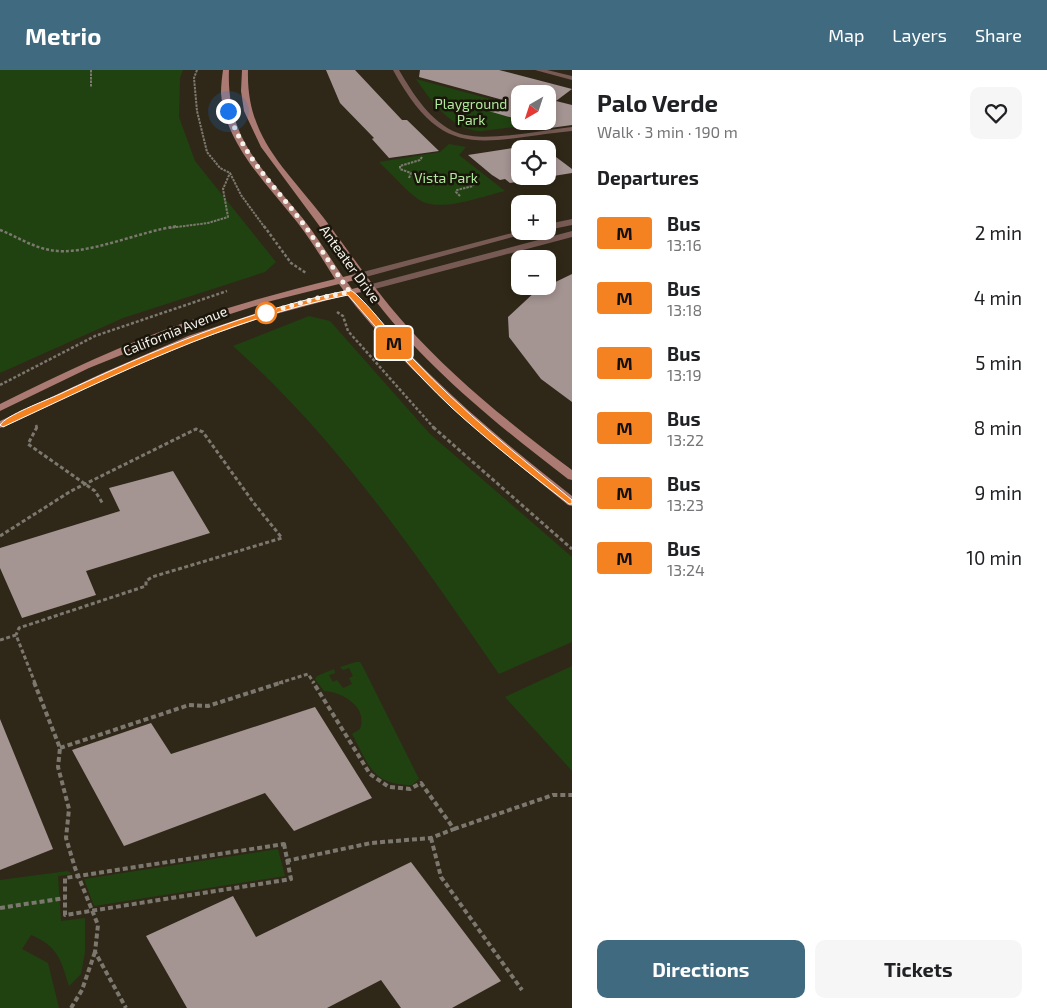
<!DOCTYPE html>
<html lang="en">
<head>
<meta charset="utf-8">
<style>
  :root { --surface:#fff; --page:#f6f6f6; --text:#202124; --muted:#757577; --accent:#406a7f }
  body { margin:0; font-family:"Exo 2",sans-serif; background:var(--page); color:var(--text); height:100vh; display:flex; flex-direction:column; font-size:19px; white-space:nowrap }
  * { box-sizing:border-box; margin:0 }
  p { font-size:16px; color:var(--muted) }
  .icon { flex:none; width:28px; height:28px; fill:none; stroke:currentColor; stroke-width:2; stroke-linecap:round; stroke-linejoin:round }
  .map { position:relative; flex:1; overflow:hidden }
  .drawer { display:flex; flex-direction:column; background:var(--surface); width:475px }
  .drawer>* { flex:none }
  .badge { padding:0 10px; border-radius:4px; font-size:18px; line-height:32px }
  .needle { width:32px; rotate:219deg }
  .controls { position:absolute; left:511px; top:15px; display:grid; gap:10px }
  .controls a { display:grid; place-items:center; width:45px; height:45px; border-radius:10px; background:var(--surface); box-shadow:0 2px 8px #0003; font-size:25px }
  .you { position:absolute; width:25px; height:25px; margin:-12px; border:4px solid #fff; border-radius:50%; background:#1a73e8; box-shadow:0 0 0 8px #1a73e833 }
  .map>.badge { position:absolute; translate:-50% -50%; box-shadow:0 0 0 2px #fff }
  h2 { padding:0 25px; font-size:19px; line-height:45px }
  .round { display:grid; place-items:center; flex:none; width:52px; height:52px; border-radius:10px; background:var(--page) }
  .summary { display:flex; align-items:center; justify-content:space-between; height:85px; padding:0 25px }
  h1 { font-size:24px; font-weight:700; line-height:38px }
  .cta { display:flex; gap:10px; margin-top:auto; padding:10px 25px }
  .cta a { flex:1; height:58px; border-radius:10px; background:var(--accent); color:#fff; font-size:20px; font-weight:700; line-height:58px; text-align:center }
  .cta a+a { background:var(--page); color:var(--text) }
  ul { padding:0; list-style:none }
  li { display:flex; align-items:center; gap:15px; height:65px; padding:0 25px }
  li div { flex:1 }
  li b { display:block; font-size:19px }
  li em { font-style:normal }
  li .badge { min-width:55px; font-weight:700; text-align:center }
  header { display:flex; align-items:center; gap:30px; box-sizing:border-box; height:70px; padding:0 25px; background:var(--accent); color:#fff }
  header strong { font-size:24px }
  nav { display:flex; gap:28px; margin-inline-start:auto; font-size:18px }
  main { display:flex; flex:1; min-height:0 }
  .map>svg:first-child { display:block }
  .built { fill:#2f2818; fill-rule:evenodd }
  .green { fill:#204211 }
  .building { fill:#a49492 }
  .lines { fill:none; stroke-linecap:round; stroke-linejoin:round }
  .path-far3 { stroke:#7c786f; stroke-width:2; stroke-dasharray:2.5 1; stroke-linecap:butt }
  .path-far2 { stroke:#7c786f; stroke-width:2.5; stroke-dasharray:3 2; stroke-linecap:butt }
  .path-far1 { stroke:#7c786f; stroke-width:3; stroke-dasharray:4 2.5; stroke-linecap:butt }
  .path { stroke:#7c786f; stroke-width:4; stroke-dasharray:5 3; stroke-linecap:butt }
  .minor { fill:#785a54; fill-rule:evenodd }
  .tertiary { fill:#785a54; fill-rule:evenodd }
  .secondary { fill:#ab7a72; fill-rule:evenodd }
  .line { fill:#f58220; stroke:#fff }
  .walk { stroke:#f5f2eb; stroke-width:5; stroke-dasharray:0 9 }
  .stop-dot { fill:#fff; stroke:#f58220; stroke-width:2.5 }
  .labels { text-anchor:middle; stroke-width:5; stroke-linejoin:round; paint-order:stroke }
  .far-park-label { font-size:14px; fill:#afea9a; stroke:#1a160c }
  .far-street-label { font-size:14px; fill:#f5f2eb; stroke:#1a160c }
</style>
</head>
<body>
<header>
<strong>Metrio</strong>
<nav><a>Map</a><a>Layers</a><a>Share</a></nav>
</header>
<main>
<div class="map">
<svg width="572" height="938" viewBox="0 0 572 938">
  <rect width="100%" height="100%" fill="#231f15"/>
  <path class="built" d="M0,0H572V938H0ZM520,24H548V51H520ZM520,79H548V106H520ZM520,134H548V161H520ZM520,189H548V216H520Z"/>
  <path class="green" d="M0,0H183L180,8L179,47L195,91L276,192L265,202L123,248L0,303Z
    M416,9L520,37V51H548V44L570,50L481,61C453,61 430,30 416,9Z
    M449,74L466,77L459,85L505,121C483,126 438,144 418,129C404,119 392,104 379,92L440,82Z
    M309,246L330,251L430,364L572,487V572L499,604C419,488 339,370 233,276Z
    M356,592H360L362,595L419,709L412,715C372,715 369,695 352,664L360,659C368,637 343,622 324,621L315,609L317,606L334,599L335,603L329,605L333,612L337,610L343,618L352,614L349,608L353,606L349,598L343,600L340,597Z
    M572,596V701L505,627Z
    M278,779L285,806L94,836L84,809Z
    M68,801L72,804L58,806L61,851L85,848V882L81,904L69,916C61,890 58,876 31,865L22,879L48,893L59,938H0V810Z"/>
  <path class="building" d="M326,0H355L402,50H407L439,81L389,88L372,69L374,68L340,33Z
    M420,0H499L572,19L556,31L572,35V55L550,58L525,51H548V24H520V50L485,40L503,30L419,7Z
    M538,74L545,79H520V106H548V81L572,99V103L510,113L505,109L500,110L492,105L468,85Z
    M572,204V332L541,309L509,267L508,247L537,220H539Z
    M173,401L210,463L86,501L96,525L22,548L0,498V478L120,441L109,418Z
    M315,637L372,728L294,761L265,723L124,776L72,680L151,653L171,684Z
    M0,649L53,779L0,800Z
    M411,792L501,911L452,938H401L381,910L327,938H187L146,866L233,826L256,867Z"/>
  <g class="lines">
    <path class="path-far3" d="M91,0V17
      M197,0L194,8L197,41L207,82L220,98L230,103L241,125L265,158
      M409,108L411,103L400,99V96L420,90L422,87
      M460,126L456,122L457,120L473,116L474,111L478,108
      M169,158L208,153L228,147L223,119L230,103"/>
    <path class="path-far2" d="M264,156L291,193L306,203
      M0,160C16,166 32,177 50,180C85,187 140,161 178,156
      M337,242L343,246L348,261L434,358
      M0,315L95,266L227,221
      M36,355L37,358"/>
    <path class="path-far1" d="M37,357L28,374L95,421L103,434
      M433,357L572,479
      M0,466L71,421L196,359L203,362L253,432L282,468L152,507L146,511V516L19,558L16,565
      M0,570L16,565L35,613
      M279,613L308,604L314,613"/>
    <path class="path" d="M34,612L60,678L58,697L69,739L66,768L75,798L98,855L95,882L126,938
      M60,678L189,635L208,636L283,612
      M454,759L553,725H572
      M431,768L441,807L522,920
      M284,774L291,809L65,845V808Z
      M286,791L371,773L431,768L454,759L421,713L410,719L389,717L370,704L313,612
      M0,838L65,828
      M71,938L82,920L95,882"/>
    <path class="minor" d="M393,0H399C413,24 431,53 458,63C485,73 543,60 572,57V61C481,70 444,94 393,0Z
      M535,0H547L572,6V10Z"/>
    <path class="tertiary" d="M572,149V155L548,160V154Z
      M520,161H535L362,208L357,205L359,203Z
      M572,161V167L371,220L366,217L368,215Z"/>
    <path class="secondary" d="M223,0H229C226,69 264,100 304,150C318,168 330,188 343,207L355,204L261,77L244,41L241,21L242,0H248C246,67 285,98 323,147C351,184 374,219 405,254C454,309 513,356 572,400V410L568,409C495,353 423,295 368,221L356,223C418,301 494,365 572,426V436L568,435C488,371 410,306 347,225L261,248L195,271L112,306L0,358V351L105,302L188,266L254,244L344,221L339,214L271,231L196,255L89,298L0,341V334C62,303 124,274 189,251C237,234 286,221 335,209C323,190 311,170 297,152C267,114 225,74 221,23C221,15 222,7 223,0ZM359,209L364,216L352,219L347,212Z"/>
  </g>
  <path class="line" d="M350,220C362,225 401,277 414,290C463,342 519,386 572,430V434H569C529,403 488,371 451,337C414,302 381,263 348,225C226,249 115,305 3,357L0,355C6,345 45,331 60,324C154,280 248,240 350,220Z"/>
  <g class="lines">
    <path class="walk" d="M228,41C244,88 273,114 302,152C319,175 333,199 350,222L318,228L266,243"/>
  </g>
  <circle class="stop-dot" cx="266" cy="243" r="10"/>
  <g class="labels">
    <g class="far-park-label">
      <text x="471" y="39">Playground<tspan x="471" dy="16">Park</tspan></text>
      <text x="446" y="113">Vista Park</text>
    </g>
    <g class="far-street-label">
      <text transform="translate(350 194) rotate(54)" y="5">Anteater Drive</text>
      <text transform="translate(175 261) rotate(-22)" y="5">California Avenue</text>
    </g>
  </g>
</svg>
<div class="controls">
<a><svg class="needle" viewBox="-14 -14 28 28"><path d="M0-13l5 13h-10z" fill="#e53935"/><path d="M0 13l5-13h-10z" fill="#757577"/></svg></a>
<a><svg class="icon" aria-label="locate" viewBox="0 0 24 24"><circle cx="12" cy="12" r="6"/><path d="M12 2v4M12 18v4M2 12h4M18 12h4"/></svg></a>
<a>+</a>
<a>−</a>
</div>
<div class="you" style="left:228px;top:41px"></div>
<b class="badge" style="left:394px;top:273px;background:#f58220;color:#111">M</b>
</div>
<section class="drawer">
<div class="summary"><div><h1>Palo Verde</h1><p>Walk · 3 min · 190 m</p></div><a class="round"><svg class="icon" aria-label="heart" viewBox="0 0 24 24"><path d="M12 20l-8-8c-3-5 5-10 8-4 3-6 11-1 8 4z"/></svg></a></div>
<h2>Departures</h2>
<ul>
<li><span class="badge" style="background:#f58220;color:#111">M</span><div><b>Bus</b><p>13:16</p></div><em>2 min</em></li>
<li><span class="badge" style="background:#f58220;color:#111">M</span><div><b>Bus</b><p>13:18</p></div><em>4 min</em></li>
<li><span class="badge" style="background:#f58220;color:#111">M</span><div><b>Bus</b><p>13:19</p></div><em>5 min</em></li>
<li><span class="badge" style="background:#f58220;color:#111">M</span><div><b>Bus</b><p>13:22</p></div><em>8 min</em></li>
<li><span class="badge" style="background:#f58220;color:#111">M</span><div><b>Bus</b><p>13:23</p></div><em>9 min</em></li>
<li><span class="badge" style="background:#f58220;color:#111">M</span><div><b>Bus</b><p>13:24</p></div><em>10 min</em></li>
</ul>
<div class="cta"><a>Directions</a><a>Tickets</a></div>
</section>
</main>
</body>
</html>
